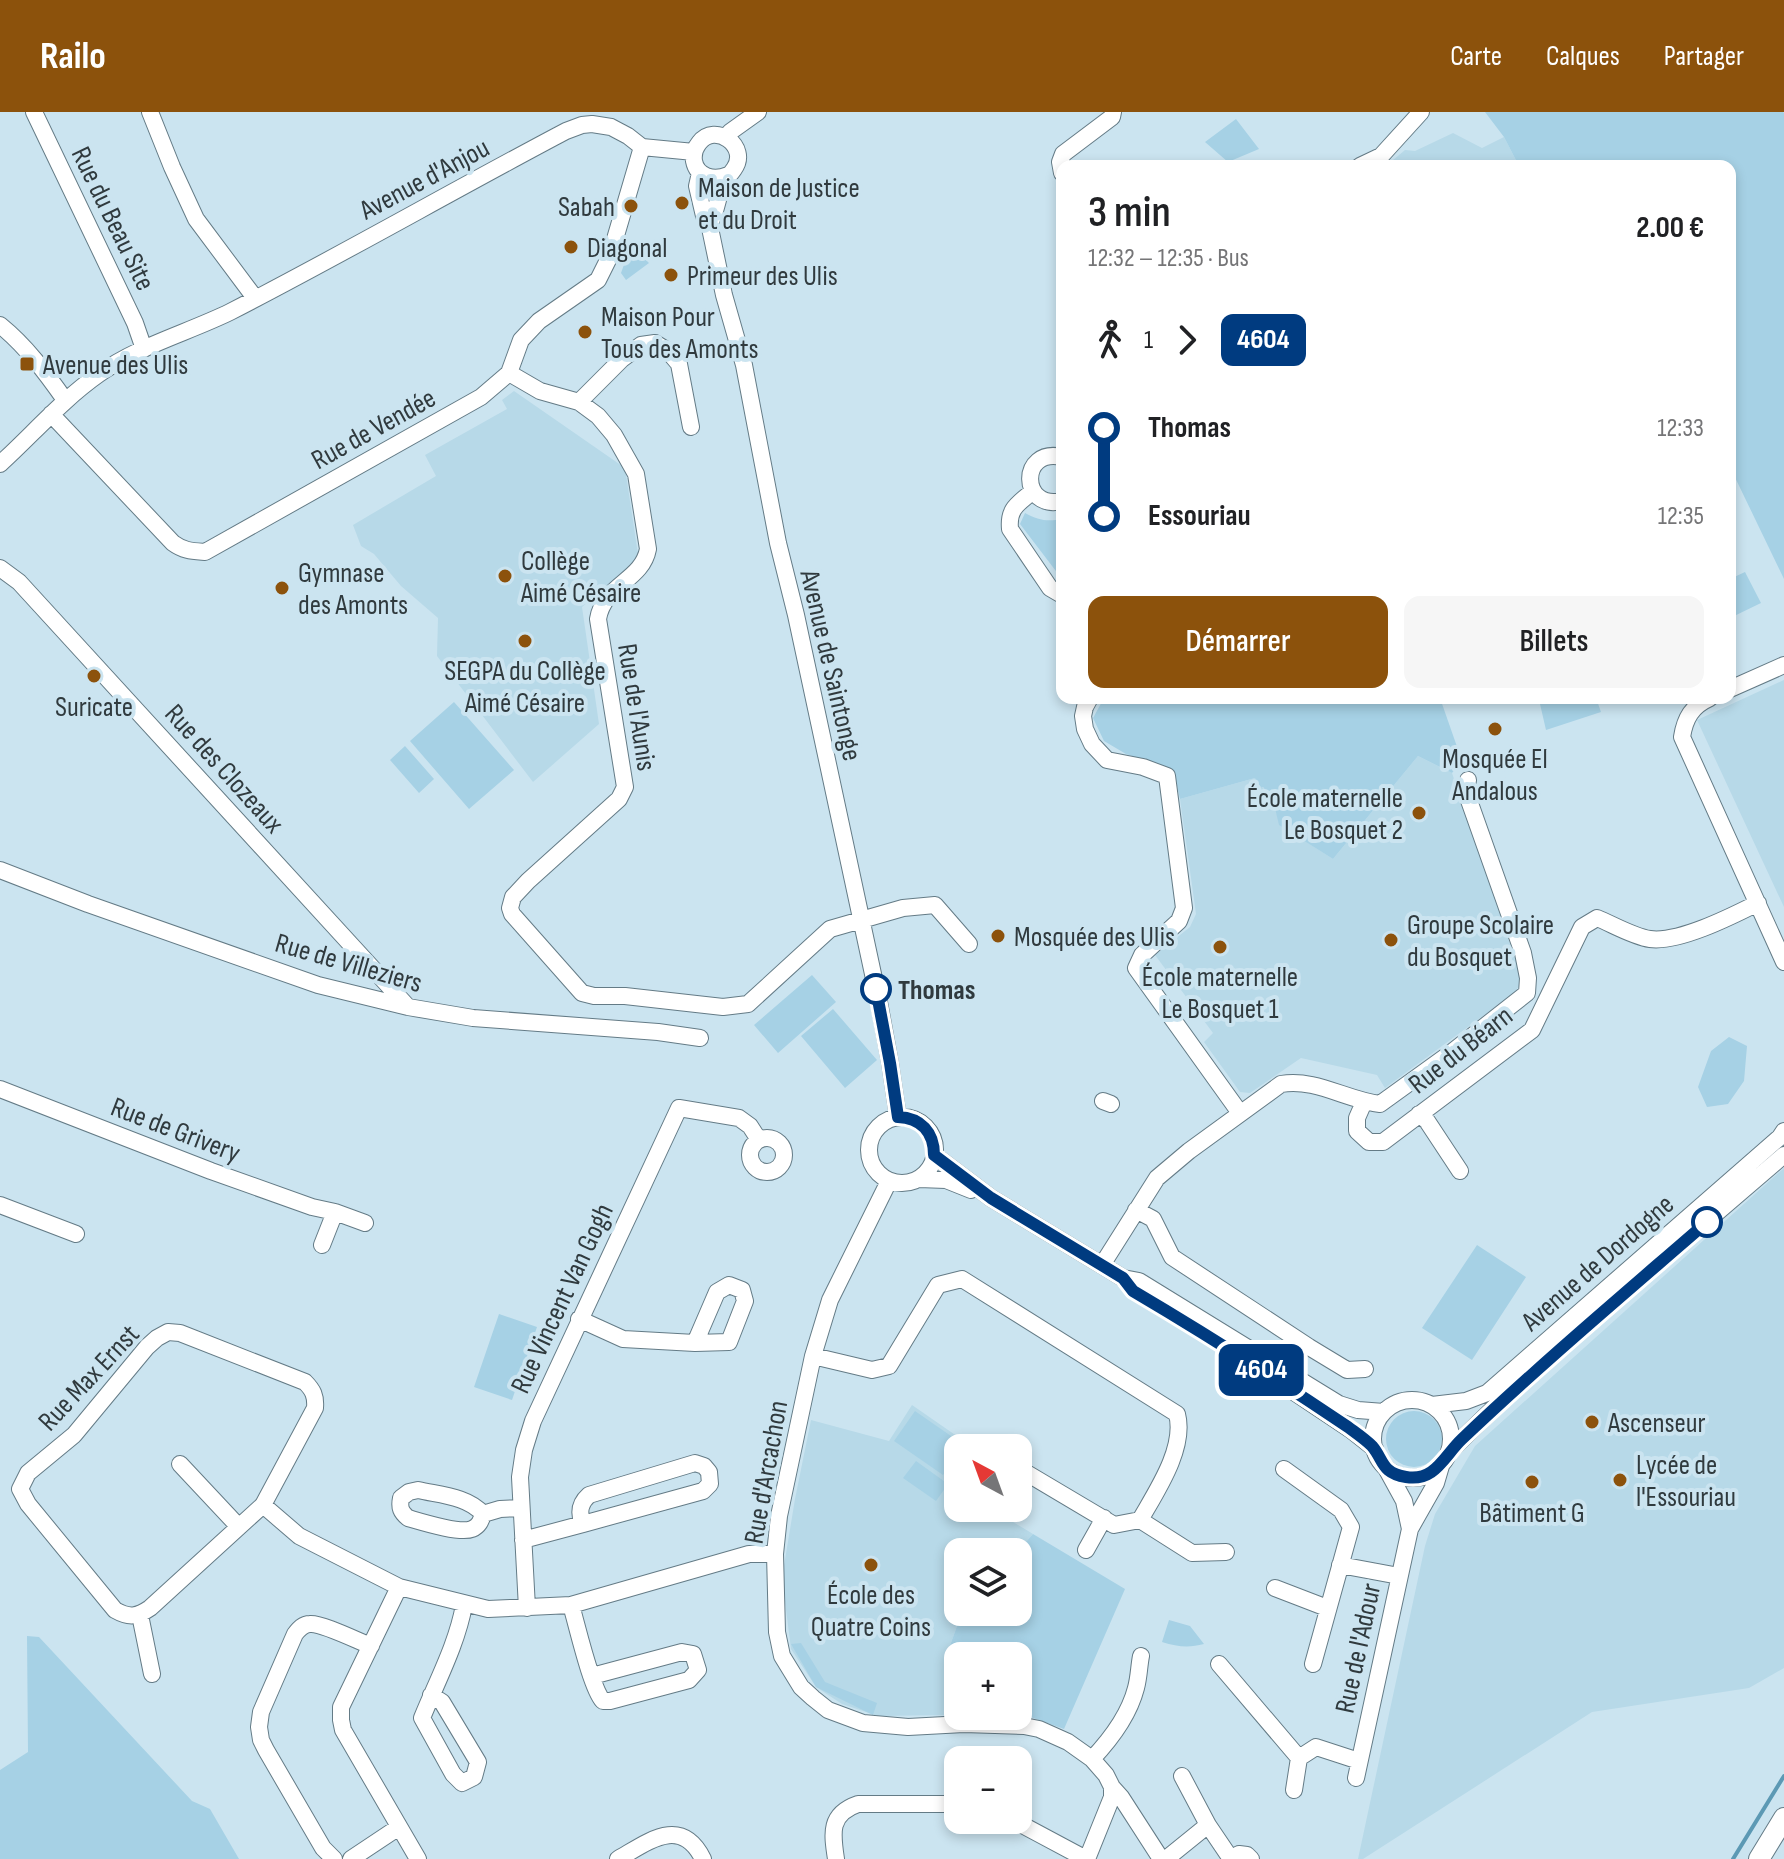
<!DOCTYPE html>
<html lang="fr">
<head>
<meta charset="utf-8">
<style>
  :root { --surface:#fff; --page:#f6f6f6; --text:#202124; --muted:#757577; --accent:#8c520c }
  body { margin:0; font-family:"Sofia Sans Condensed",sans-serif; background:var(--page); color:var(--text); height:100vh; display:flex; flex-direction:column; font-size:30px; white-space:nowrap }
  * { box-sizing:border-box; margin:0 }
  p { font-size:26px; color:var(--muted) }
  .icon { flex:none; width:44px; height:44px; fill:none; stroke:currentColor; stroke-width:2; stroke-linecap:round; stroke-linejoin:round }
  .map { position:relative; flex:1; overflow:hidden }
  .details { position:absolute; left:1056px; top:48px; width:680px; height:544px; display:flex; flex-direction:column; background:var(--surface); border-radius:16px; box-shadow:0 4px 12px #0003 }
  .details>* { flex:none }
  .badge { padding:0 16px; border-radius:12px; font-size:28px; line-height:52px }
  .needle { width:52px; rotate:319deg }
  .buttons { position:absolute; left:944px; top:1322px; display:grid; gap:16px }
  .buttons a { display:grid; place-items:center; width:88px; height:88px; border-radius:16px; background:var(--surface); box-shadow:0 4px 12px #0003; font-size:40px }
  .map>.badge { position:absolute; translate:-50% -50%; box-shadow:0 0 0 4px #fff }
  .legs { display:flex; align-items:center; gap:12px; height:88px; padding:0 32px; font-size:26px }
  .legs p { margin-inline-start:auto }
  .overview { display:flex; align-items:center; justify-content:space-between; height:136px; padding:0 32px }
  h1 { font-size:44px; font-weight:600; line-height:60px }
  .button { display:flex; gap:16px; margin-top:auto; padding:16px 32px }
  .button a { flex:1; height:92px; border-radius:16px; background:var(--accent); color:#fff; font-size:32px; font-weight:600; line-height:92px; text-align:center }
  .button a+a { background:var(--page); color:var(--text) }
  ul { padding:0 32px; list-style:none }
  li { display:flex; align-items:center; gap:28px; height:88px; font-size:30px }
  li i { display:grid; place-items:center; width:12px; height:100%; margin:0 10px; background:currentColor }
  li i::after { content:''; width:20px; height:20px; margin:-10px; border:6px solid; border-radius:50%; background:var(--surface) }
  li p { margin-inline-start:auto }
  li:first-child i { background:linear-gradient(#0000 50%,currentColor 0) }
  li:last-child i { background:linear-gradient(currentColor 50%,#0000 0) }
  header { display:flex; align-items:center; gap:48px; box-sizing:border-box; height:112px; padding:0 40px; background:var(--accent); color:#fff }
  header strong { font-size:38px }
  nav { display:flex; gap:44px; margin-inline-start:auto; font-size:28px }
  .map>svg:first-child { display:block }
  .built { fill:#b7d9e8 }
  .green { fill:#a6d1e5 }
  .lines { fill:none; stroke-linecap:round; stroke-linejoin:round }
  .stream { stroke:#5c99b4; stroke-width:4 }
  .minor-casing { stroke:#647b86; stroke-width:18 }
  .major-casing { stroke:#647b86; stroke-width:22 }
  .minor { stroke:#fff; stroke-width:16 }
  .major { stroke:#fff; stroke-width:20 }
  .line-1-casing { stroke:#fff; stroke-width:18 }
  .line-1 { stroke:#003b80; stroke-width:12 }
  .poi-dot { fill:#8c520c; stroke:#cbe4f0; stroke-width:3 }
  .stop-1-dot { fill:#fff; stroke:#003b80; stroke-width:4 }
  .labels { text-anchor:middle; stroke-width:8; stroke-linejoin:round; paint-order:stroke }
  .street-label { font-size:28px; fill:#303a3e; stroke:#cbe4f0 }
  .poi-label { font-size:28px; fill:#303a3e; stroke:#cbe4f0; text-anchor:start }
  .stop-label { font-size:28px; font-weight:bold; fill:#303a3e; stroke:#cbe4f0; text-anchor:start }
</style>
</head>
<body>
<header>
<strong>Railo</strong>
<nav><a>Carte</a><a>Calques</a><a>Partager</a></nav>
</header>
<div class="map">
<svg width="1784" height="1747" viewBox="0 0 1784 1747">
  <rect width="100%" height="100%" fill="#cbe4f0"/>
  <path class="built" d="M1453,21L1482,36L1504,25L1519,54H1386L1405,38L1415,39Z
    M514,279L625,356L638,442L631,453L582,495L599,612L533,670L437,544L438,506L401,474L374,442L361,434L353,413L436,364L425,343L507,297L502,288Z
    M1784,568V795L1697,608Z
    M1418,644L1452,661L1521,864L1520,873L1514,881L1385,976L1377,963L1301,946L1250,981L1240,980L1204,930L1213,921L1155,843L1190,815L1196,802L1180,687L1255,666L1273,688L1280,713L1333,747Z
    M1784,1056V1556L1749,1576L1592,1600L1363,1747H1358L1425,1434L1435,1402L1475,1334Z
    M912,1293L974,1336H958V1396H990L1033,1422L1017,1440H958V1500H962L947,1542L949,1603L878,1604L842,1592L816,1575L791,1537L782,1466L795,1387L811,1308L889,1329Z"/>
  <path class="green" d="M1485,0H1783L1784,1V467L1730,355V54H1519L1504,25Z
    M1236,7L1259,37L1228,50L1205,30Z
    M631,133L649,151L626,168L621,161Z
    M1025,401C1038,408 1047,410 1062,407V467L1020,412Z
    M1745,460L1761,491L1730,506V467Z
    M1104,586H1440L1462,649L1452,661L1418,644L1333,747L1279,713L1273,688L1263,675L1259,676L1255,666L1180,687L1176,669L1169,656L1126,642L1104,629L1093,606Z
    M1532,586H1596L1601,600L1546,618L1540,592H1533Z
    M454,590L514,658L469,697L410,629Z
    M405,634L434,667L419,681L390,648Z
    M812,863L836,890L778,941L754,913Z
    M833,897L877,948L845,976L801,924Z
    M1729,925L1747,934L1744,969L1728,992L1707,995L1698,975L1711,939Z
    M1477,1133L1526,1165L1472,1248L1422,1216Z
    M499,1202L537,1215L512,1288L474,1275Z
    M1386 1327a28 28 0 1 1 56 0a28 28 0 1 1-56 0Z
    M915,1299L964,1333L962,1336H958V1342L943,1363L894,1329Z
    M916,1349L948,1372L936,1389L903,1366Z
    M1033,1422L1125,1477L1064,1617L1025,1603H1018V1544H958V1603H949L947,1542L962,1500H1018L1017,1440Z
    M1169,1508L1190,1514L1204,1532C1189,1536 1178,1535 1162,1530Z
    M27,1524L39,1525L192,1689L210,1697L239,1747H0V1658L28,1640Z
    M801,1531L825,1570L877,1591L873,1603L816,1575L791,1532Z"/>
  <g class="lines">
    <path class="stream" d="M1733,1747L1784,1664"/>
    <defs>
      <path id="minor" d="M34,0L135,211L144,237
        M150,0L172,55L196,107L255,186
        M728,26L730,20L758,0
        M1360,54L1381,44L1421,0
        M700,61L697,74L704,104L710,116L724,183L744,253L778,431L796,503L879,890L890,951L898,1005
        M1062,61L1060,50L1063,42L1112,5L1113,0
        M709,113C717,100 717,86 723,72C726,66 730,63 734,57C750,35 715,9 699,31C695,36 693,42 694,49C697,65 714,69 728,63
        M0,213C26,234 46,261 65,288
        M509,261L540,279L579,290L598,304L614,323L636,362L648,437C642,469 604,472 598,507L625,675L619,687L528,769L513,785L510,796L512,802L582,881L594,884H625L723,895L748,892L830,817L903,796L935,793L969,832
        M579,290L622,247L641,233L655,231L668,239L679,252L691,315
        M51,302L173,431C184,439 192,439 205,440L481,285L509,261L521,228L539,209L598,168L610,144L642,35
        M1062,345C1019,335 1020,399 1062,389
        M0,352C33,322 62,288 99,262C138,234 187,221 230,200C343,142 454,78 566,19L582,13L592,12L611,15L628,24L642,35L694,40
        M1033,379C1018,392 1008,396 1010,417L1050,476L1062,483
        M0,456L19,470L408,895
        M1730,577L1784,553
        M1090,586L1085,595L1083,604L1085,617L1092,632L1107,648L1143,655L1167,664L1184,796L1179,809L1142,843L1136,856L1240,1001
        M1710,586C1692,594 1685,606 1682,625L1784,850
        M0,758L88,792L318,873L408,895L473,906L658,920L700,926
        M0,977L211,1059L312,1095L335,1100L365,1111
        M1103,989L1111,992
        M1364,990L1357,1006V1019L1369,1030H1383L1532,918L1582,815L1597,806C1612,812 1634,825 1650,827C1679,831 1732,804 1758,791
        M1419,1002L1427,1009L1460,1059
        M869 1038a33 33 0 1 1 66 0a33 33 0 1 1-66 0Z
        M750 1043a17 17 0 1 1 34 0a17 17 0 1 1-34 0Z
        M934,1043L991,1086L1123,1166L1139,1169L1339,1292L1358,1298L1384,1300
        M919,1067L946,1068L971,1078
        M889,1069L830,1188L813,1244L779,1404L775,1442L777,1520L782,1544L801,1575L813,1586L828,1598L863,1611L908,1615L964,1612L1024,1614L1039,1617L1068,1630L1092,1647L1106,1663L1112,1675L1121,1685L1161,1747
        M0,1093L76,1122
        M1136,1098L1153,1107L1172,1145L1309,1235L1347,1258L1365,1257
        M322,1133L335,1100
        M1102,1153L1157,1066L1189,1039L1281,972C1316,966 1346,988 1380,992L1452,940L1527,881L1528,866L1523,841L1466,680L1468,668
        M579,1207L623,1227L695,1231L717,1180L729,1173L742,1178L745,1189L729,1230L695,1231
        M168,1220L180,1221L305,1270C313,1278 316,1284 315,1296L263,1393L150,1496C137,1505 129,1506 115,1498L28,1392L20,1377L28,1361L74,1323L147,1235L157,1226Z
        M813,1244L872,1258L889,1254L938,1173L962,1167L1177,1302C1186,1336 1156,1380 1140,1408L1114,1413L1018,1356
        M1240,1244L1351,1318L1375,1337
        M1373 1327a39 39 0 1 1 78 0a39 39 0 1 1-78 0Z
        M1432,1293L1466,1289L1487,1281L1780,1025L1784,1019
        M1450,1339L1499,1291L1601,1200L1784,1043
        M695,1351L704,1354L709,1360L710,1372L703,1379L583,1412C578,1400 580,1391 589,1383Z
        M180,1352L239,1415
        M1284,1357L1341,1398L1351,1415L1313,1552
        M1387,1358L1404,1389L1410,1417
        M418,1378C439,1383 468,1384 483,1402C481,1409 479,1414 472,1417C460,1422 422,1410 408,1406C401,1400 399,1396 401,1386L409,1380Z
        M263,1393L299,1424L399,1475L488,1497L571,1493L749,1442H775
        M483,1402L500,1397L520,1396
        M1140,1408L1192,1441L1226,1440
        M523,1428L583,1412
        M1086,1438L1104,1406
        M1340,1453L1399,1464
        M399,1475L341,1595V1608L343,1618L418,1747
        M1275,1476L1327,1496
        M571,1493C577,1513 591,1576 603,1589H610L689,1568L698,1558L693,1542L682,1540L592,1564
        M527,1496L520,1365L524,1338L533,1309L679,996L739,1006L750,1014L759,1028
        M140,1503L152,1562
        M1219,1552L1299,1646L1316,1635L1359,1649
        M431,1583L442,1590L478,1650L474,1665L462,1671L453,1662L422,1606C437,1569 457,1532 464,1493
        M1092,1647C1111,1627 1129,1603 1136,1576C1139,1565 1139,1554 1141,1544
        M1182,1664L1208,1713L1231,1747
        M1356,1666L1410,1417L1436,1371L1441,1354
        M1294,1678L1299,1646
        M1013,1708L1086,1747
        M1232,1746L1239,1742L1247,1743L1251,1747
        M334,1747L323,1736L266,1638L261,1628L259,1615L261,1600L295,1522C299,1517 303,1512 310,1512C322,1511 358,1529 371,1534
        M351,1747L399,1715
        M618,1747C648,1730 681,1703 703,1747
        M836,1747C832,1721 829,1702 858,1692H958
        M1087,1747L1112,1685V1675
        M1166,1747L1208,1713"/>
      <path id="major" d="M1759,1747L1784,1706"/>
    </defs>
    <use href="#minor" class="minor-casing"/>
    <use href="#major" class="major-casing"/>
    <use href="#minor" class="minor"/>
    <use href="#major" class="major"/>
  </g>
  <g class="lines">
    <defs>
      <path id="line-1" d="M876,877L890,951L898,1005C921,1006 934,1020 934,1043L991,1086L1123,1166L1133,1179C1206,1222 1278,1268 1348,1315C1356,1321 1365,1327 1372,1334C1384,1348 1381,1361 1406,1365C1435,1370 1444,1344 1462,1327C1541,1252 1624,1182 1707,1110"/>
    </defs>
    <use href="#line-1" class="line-1-casing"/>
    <use href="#line-1" class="line-1"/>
  </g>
  <g class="poi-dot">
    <circle cx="682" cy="91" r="8"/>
    <circle cx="631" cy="94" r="8"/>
    <circle cx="571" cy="135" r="8"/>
    <circle cx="671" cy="163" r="8"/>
    <circle cx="585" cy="220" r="8"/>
    <rect x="19" y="244" width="16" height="16" rx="4"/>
    <circle cx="505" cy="464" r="8"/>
    <circle cx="282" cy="476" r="8"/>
    <circle cx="525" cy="529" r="8"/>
    <circle cx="94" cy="564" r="8"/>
    <circle cx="1495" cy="617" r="8"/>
    <circle cx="1419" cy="701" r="8"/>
    <circle cx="998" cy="824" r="8"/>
    <circle cx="1391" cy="828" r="8"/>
    <circle cx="1220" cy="835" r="8"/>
    <circle cx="1592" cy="1310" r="8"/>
    <circle cx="1620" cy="1368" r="8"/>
    <circle cx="1532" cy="1370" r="8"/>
    <circle cx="871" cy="1453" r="8"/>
  </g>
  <g class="stop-1-dot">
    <circle cx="876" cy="877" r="14"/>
    <circle cx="1707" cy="1110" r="14"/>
  </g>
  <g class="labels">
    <g class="street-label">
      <text transform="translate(424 66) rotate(-28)" y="10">Avenue d'Anjou</text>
      <text transform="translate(114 106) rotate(64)" y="10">Rue du Beau Site</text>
      <text transform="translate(373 316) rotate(-29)" y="10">Rue de Vendée</text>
      <text transform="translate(832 553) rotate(77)" y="10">Avenue de Saintonge</text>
      <text transform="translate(638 595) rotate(81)" y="10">Rue de l'Aunis</text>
      <text transform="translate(225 656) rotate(48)" y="10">Rue des Clozeaux</text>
      <text transform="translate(349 850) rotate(16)" y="10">Rue de Villeziers</text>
      <text transform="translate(1460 937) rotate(-38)" y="10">Rue du Béarn</text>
      <text transform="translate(176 1017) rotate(21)" y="10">Rue de Grivery</text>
      <text transform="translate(1597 1150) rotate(-41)" y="10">Avenue de Dordogne</text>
      <text transform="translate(561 1186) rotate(-65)" y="10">Rue Vincent Van Gogh</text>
      <text transform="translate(88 1265) rotate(-47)" y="10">Rue Max Ernst</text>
      <text transform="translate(765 1360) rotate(-80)" y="10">Rue d'Arcachon</text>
      <text transform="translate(1357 1536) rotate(-78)" y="10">Rue de l'Adour</text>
    </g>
    <g class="poi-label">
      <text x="698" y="85">Maison de Justice<tspan x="698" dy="32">et du Droit</tspan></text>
      <text x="615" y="104" text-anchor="end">Sabah</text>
      <text x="587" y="145">Diagonal</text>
      <text x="687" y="173">Primeur des Ulis</text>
      <text x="601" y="214">Maison Pour<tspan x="601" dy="32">Tous des Amonts</tspan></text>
      <text x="43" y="262">Avenue des Ulis</text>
      <text x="521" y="458">Collège<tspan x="521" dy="32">Aimé Césaire</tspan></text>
      <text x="298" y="470">Gymnase<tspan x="298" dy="32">des Amonts</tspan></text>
      <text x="525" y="568" text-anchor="middle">SEGPA du Collège<tspan x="525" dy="32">Aimé Césaire</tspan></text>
      <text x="94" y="604" text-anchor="middle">Suricate</text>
      <text x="1495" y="656" text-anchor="middle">Mosquée El<tspan x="1495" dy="32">Andalous</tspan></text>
      <text x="1403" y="695" text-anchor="end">École maternelle<tspan x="1403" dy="32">Le Bosquet 2</tspan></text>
      <text x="1407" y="822">Groupe Scolaire<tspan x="1407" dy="32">du Bosquet</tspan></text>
      <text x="1014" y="834">Mosquée des Ulis</text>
      <text x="1220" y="874" text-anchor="middle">École maternelle<tspan x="1220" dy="32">Le Bosquet 1</tspan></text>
      <text x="1608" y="1320">Ascenseur</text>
      <text x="1636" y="1362">Lycée de<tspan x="1636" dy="32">l'Essouriau</tspan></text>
      <text x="1532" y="1410" text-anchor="middle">Bâtiment G</text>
      <text x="871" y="1492" text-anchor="middle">École des<tspan x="871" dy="32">Quatre Coins</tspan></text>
    </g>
    <g class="stop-label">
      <text x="898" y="887">Thomas</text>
    </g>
  </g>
</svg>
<div class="buttons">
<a><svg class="needle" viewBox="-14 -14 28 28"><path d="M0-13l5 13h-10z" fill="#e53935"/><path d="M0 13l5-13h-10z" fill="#757577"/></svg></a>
<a><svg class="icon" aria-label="layers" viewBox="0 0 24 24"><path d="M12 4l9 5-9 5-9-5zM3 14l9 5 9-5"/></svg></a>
<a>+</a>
<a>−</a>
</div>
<b class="badge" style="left:1261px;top:1258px;background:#003b80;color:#fff">4604</b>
<section class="details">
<div class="overview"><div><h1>3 min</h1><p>12:32 – 12:35 · Bus</p></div><b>2.00 €</b></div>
<div class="legs"><svg class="icon" aria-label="walk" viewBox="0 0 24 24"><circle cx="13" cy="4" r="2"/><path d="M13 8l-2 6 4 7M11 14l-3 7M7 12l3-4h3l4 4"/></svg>1<svg class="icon" aria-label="forward" viewBox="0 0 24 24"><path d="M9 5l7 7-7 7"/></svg><b class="badge" style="background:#003b80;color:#fff">4604</b></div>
<ul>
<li><i style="color:#003b80"></i><b>Thomas</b><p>12:33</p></li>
<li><i style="color:#003b80"></i><b>Essouriau</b><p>12:35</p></li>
</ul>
<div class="button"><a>Démarrer</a><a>Billets</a></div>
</section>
</div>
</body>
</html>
